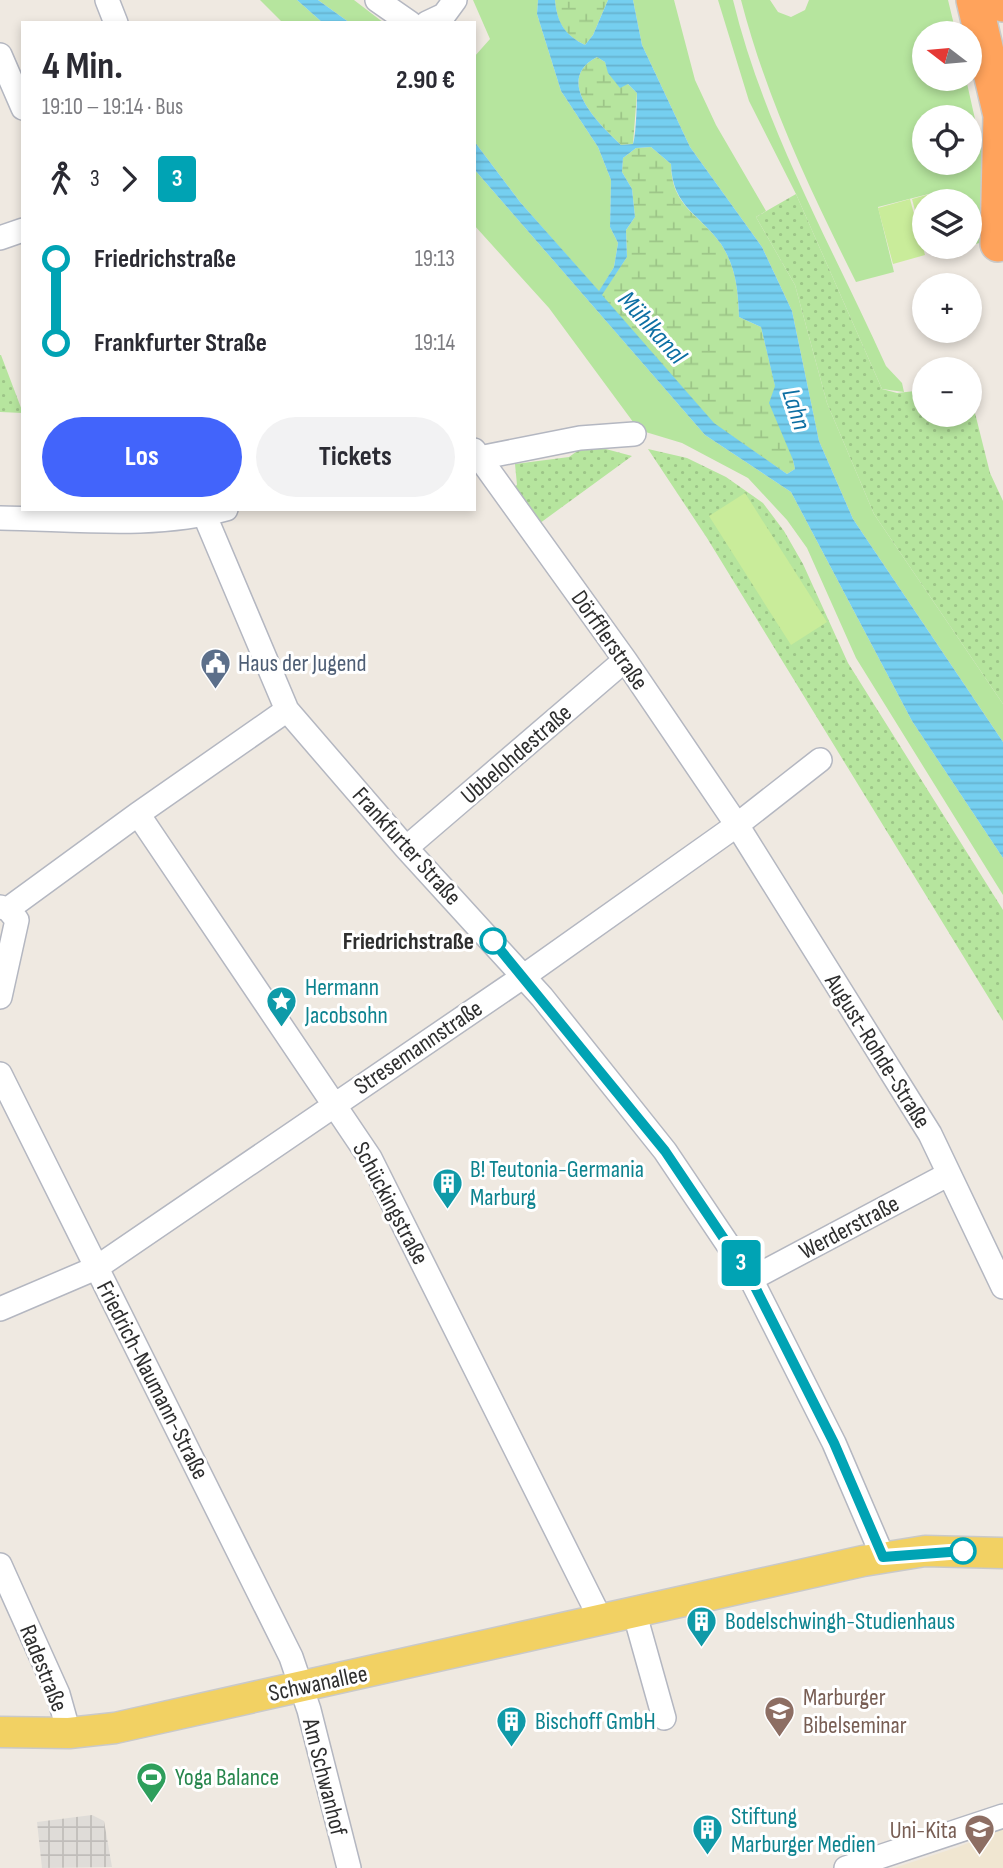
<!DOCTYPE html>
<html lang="de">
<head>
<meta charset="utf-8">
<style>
  :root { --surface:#fff; --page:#f2f2f3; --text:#2b2b33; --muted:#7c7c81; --accent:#4264fb }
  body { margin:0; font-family:"Sofia Sans Condensed",sans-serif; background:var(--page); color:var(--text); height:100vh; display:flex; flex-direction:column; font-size:26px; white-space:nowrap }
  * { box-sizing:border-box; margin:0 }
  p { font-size:23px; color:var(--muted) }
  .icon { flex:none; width:38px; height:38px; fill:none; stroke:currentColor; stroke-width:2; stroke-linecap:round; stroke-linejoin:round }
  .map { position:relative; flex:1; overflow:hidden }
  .drawer { position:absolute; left:21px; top:21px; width:455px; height:490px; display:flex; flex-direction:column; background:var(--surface); border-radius:0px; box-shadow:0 4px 10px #0003 }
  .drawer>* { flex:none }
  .badge { padding:0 14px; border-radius:5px; font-size:24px; line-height:46px }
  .needle { width:46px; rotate:286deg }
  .controls { position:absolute; left:912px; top:21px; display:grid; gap:14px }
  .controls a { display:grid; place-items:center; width:70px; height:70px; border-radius:50%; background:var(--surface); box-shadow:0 4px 10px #0003; font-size:35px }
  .map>.badge { position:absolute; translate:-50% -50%; box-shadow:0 0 0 4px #fff }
  .legs { display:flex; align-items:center; gap:10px; height:77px; padding:0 21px; font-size:23px }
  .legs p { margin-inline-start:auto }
  .headline { display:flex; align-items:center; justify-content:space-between; height:119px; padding:0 21px }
  h1 { font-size:38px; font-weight:700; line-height:52px }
  .action { display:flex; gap:14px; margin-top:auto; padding:14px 21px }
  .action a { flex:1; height:80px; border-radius:42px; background:var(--accent); color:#fff; font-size:28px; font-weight:700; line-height:80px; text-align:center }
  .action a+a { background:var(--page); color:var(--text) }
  ul { padding:0 21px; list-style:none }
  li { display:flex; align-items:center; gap:24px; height:84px; font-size:26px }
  li i { display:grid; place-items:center; width:10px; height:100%; margin:0 9px; background:currentColor }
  li i::after { content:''; width:18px; height:18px; margin:-9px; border:5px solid; border-radius:50%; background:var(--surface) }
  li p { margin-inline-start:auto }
  li:first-child i { background:linear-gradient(#0000 50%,currentColor 0) }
  li:last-child i { background:linear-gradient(currentColor 50%,#0000 0) }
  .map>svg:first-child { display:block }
  .education { fill:#f0e6d1 }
  .grass { fill:#b6e59e; fill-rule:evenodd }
  .wetland { fill:url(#wetland-marsh) }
  .park { fill:url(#park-dots) }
  .pitch { fill:#c9ec9a }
  .plaza { fill:url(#plaza-grid) }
  .water { fill:url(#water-rules); fill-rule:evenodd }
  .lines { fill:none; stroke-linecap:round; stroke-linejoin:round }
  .minor-casing { stroke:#b4b7c1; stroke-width:26 }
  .major-casing { stroke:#c9c9c9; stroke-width:33 }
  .highway-casing { stroke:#c9c9c9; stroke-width:38 }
  .minor { stroke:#fff; stroke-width:23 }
  .major { stroke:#f2d163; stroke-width:30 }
  .highway { stroke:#ffa35c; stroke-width:35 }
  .line-1-casing { stroke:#fff; stroke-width:16 }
  .line-1 { stroke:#00a3b4; stroke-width:10 }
  .stop-1-dot { fill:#fff; stroke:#00a3b4; stroke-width:3.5 }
  .labels { text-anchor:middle; stroke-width:6; stroke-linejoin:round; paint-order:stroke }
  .street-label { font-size:24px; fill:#2e2e2e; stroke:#fff }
  .service-label { font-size:24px; fill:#4e5e75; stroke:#fff; text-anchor:start }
  .stop-label { font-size:24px; font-weight:bold; fill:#2e2e2e; stroke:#fff; text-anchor:end }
  .culture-label { font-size:24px; fill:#0d838f; stroke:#fff; text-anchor:start }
  .education-label { font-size:24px; fill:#785e54; stroke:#fff; text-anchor:start }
  .leisure-label { font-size:24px; fill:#27864d; stroke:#fff; text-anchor:start }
  .water-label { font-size:26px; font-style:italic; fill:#0d6fa3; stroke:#fff }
</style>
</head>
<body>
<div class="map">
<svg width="1003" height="1868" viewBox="0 0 1003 1868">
  <defs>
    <pattern id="wetland-marsh" width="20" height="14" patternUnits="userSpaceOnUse" patternTransform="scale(1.75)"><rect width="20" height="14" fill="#b6e59e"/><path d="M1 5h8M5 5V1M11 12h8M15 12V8" fill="none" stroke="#9dc588"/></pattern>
    <pattern id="park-dots" width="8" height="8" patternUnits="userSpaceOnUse" patternTransform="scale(1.75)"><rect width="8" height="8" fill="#b6e59e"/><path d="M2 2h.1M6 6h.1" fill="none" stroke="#9dc588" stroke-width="1.8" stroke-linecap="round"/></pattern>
    <pattern id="plaza-grid" width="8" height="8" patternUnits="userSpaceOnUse" patternTransform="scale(1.75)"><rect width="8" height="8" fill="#dfdcd8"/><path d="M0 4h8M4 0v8" fill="none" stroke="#c0bdba"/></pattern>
    <pattern id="water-rules" width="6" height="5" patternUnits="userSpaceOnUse" patternTransform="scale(1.75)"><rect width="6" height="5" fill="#75cff0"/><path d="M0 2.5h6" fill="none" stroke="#66b2ce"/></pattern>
  </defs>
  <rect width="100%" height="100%" fill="#efe9e1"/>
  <path class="education" d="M1003,1829V1868H894L958,1847Z"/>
  <path class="grass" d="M260,0H297L323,23H283Z
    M318,0H354L384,23H350Z
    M473,0H538L537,14L561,91L598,147L611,180L610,227L618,243L614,267L599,292L520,202L474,141V57L490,39Z
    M633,0H674L695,80L716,125L766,211L756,217L795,285L827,403L874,514L1003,704V742L853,519L819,441L792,311L762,247L690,147L642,45Z
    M718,0H733C764,128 832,246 886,366L902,383L904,392L882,389L796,194L749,101Z
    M741,0H770L778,12L791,17L805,10L809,0H948L956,33H924V79H966L988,177L985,242L970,245V201H947L944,190L878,207L894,272L856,282C810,190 767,100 741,0ZM924,117H970V163H924Z
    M474,169L705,435L791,492L912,721L1003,858V895L856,658L807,548L787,520L748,478L682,443L639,430L549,308L474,225Z"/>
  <path class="wetland" d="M555,0H608L593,35L585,45C565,35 557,24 555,0Z
    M597,57L605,62L609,73L628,84L637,93L633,144L621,145C598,123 553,80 597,57Z
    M651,147L671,164C671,207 700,214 721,244C736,267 738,290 739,317L761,327L793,460L795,469L787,474L714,424L601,295L627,257L626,230L635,217L632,189L622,172L623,158L636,148Z"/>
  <path class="park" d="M796,194L882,389L897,393L924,390V415H970V393L990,473L1003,501V704L874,514L827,403L795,285L756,217Z
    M0,355H1L23,413L0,412Z
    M587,444L632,456L536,526L509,490L517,485L515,464L569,457Z
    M648,449L687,458L726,477L763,503L784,531L803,564L848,663L1003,910V1021L707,538Z"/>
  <path class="pitch" d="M944,190L947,201H924V245L912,199Z
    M910,199L925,255L893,264L878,208Z
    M745,493L827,622L791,645L709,516Z"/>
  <path class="plaza" d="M92,1815L104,1821L112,1867L42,1868L37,1822Z"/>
  <path class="water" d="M297,0H318L350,23H323Z
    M538,0H555C557,23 565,35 585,45L593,35L608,0H633L642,45L690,147L762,247L792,311L819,441L853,519L1003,742V858L912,721L791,492L705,435L474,169V141L520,202L599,291L614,267L618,243L610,227L611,180L598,147L561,91L537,14ZM597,57L605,62L608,73L620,88L628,84L637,93C637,103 636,136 633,144L621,145C598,123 553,80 597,57ZM651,147L671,164C672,207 700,214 721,244C736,267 738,290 739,317L761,327L775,386L769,403L793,460L795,469L787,474L714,423L602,295L627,257L626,230L635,217L632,189L622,172L623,158L636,148Z"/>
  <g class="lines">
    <defs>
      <path id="minor" d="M107,0L116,23
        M377,0L410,23
        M427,23L444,15L455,0
        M0,55L23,108
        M0,238L23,230
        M474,450L625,660L737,825L930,1134L1003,1287
        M474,459L580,438L634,434
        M202,509L287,710L406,848L542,997L665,1151L751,1279L834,1443L883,1557
        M0,518C74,519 154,529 226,509
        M138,814L370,1158L600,1618
        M406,848L625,660
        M0,907L8,909L17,920L0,997
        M8,909L138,814L287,710
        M0,1074L291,1657L309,1710L349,1868
        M751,1279L947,1175
        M0,1309L96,1268L524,976L737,825L820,760
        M0,1565L58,1694L69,1733
        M634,1611L664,1718
        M846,1868L1003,1816"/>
      <path id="major" d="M0,1732L69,1733L115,1728L863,1561L925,1551L1003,1553"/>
      <path id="highway" d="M974,0L1003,124
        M1002,0L1003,4
        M998,244L1001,114"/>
    </defs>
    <use href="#minor" class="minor-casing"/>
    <use href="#major" class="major-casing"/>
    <use href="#highway" class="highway-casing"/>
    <use href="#minor" class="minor"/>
    <use href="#major" class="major"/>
    <use href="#highway" class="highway"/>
  </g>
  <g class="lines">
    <defs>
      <path id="line-1" d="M493,941L665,1151L751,1279L834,1443L883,1557L963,1551"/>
    </defs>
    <use href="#line-1" class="line-1-casing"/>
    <use href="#line-1" class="line-1"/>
  </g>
  <defs>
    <symbol id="civic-pin" viewBox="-11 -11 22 30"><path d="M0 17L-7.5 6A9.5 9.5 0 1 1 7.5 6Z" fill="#5c6f8a" stroke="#fff"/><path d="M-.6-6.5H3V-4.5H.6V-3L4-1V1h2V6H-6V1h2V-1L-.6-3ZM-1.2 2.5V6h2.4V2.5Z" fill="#fff"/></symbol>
    <symbol id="sight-pin" viewBox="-11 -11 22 30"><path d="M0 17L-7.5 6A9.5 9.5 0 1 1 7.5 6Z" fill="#0f9aa8" stroke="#fff"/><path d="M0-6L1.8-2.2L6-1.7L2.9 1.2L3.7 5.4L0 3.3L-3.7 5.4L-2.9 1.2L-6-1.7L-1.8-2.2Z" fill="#fff"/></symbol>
    <symbol id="building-pin" viewBox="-11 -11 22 30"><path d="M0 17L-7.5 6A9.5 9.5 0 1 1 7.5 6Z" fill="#0f9aa8" stroke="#fff"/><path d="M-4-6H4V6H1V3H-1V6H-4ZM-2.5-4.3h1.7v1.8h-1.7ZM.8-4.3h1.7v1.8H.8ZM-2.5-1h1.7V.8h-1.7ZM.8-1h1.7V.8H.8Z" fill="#fff"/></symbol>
    <symbol id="school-pin" viewBox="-11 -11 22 30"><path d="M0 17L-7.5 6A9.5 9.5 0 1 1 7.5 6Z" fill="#8d6e63" stroke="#fff"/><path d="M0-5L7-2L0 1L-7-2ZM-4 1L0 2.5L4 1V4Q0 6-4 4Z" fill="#fff"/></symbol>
    <symbol id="stadium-pin" viewBox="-11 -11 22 30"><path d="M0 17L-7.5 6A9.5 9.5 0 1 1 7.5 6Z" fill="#2e9e5b" stroke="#fff"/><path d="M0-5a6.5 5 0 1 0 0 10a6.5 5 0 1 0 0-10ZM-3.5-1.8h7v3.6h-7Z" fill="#fff"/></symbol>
  </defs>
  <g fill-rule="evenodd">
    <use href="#civic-pin" x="198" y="646" width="35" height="47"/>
    <use href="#sight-pin" x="264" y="984" width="35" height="47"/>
    <use href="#building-pin" x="430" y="1166" width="35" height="47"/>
    <use href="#building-pin" x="684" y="1604" width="35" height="47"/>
    <use href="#school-pin" x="762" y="1694" width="35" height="47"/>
    <use href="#building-pin" x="494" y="1704" width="35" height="47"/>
    <use href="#stadium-pin" x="134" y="1760" width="35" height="47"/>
    <use href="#building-pin" x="690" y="1812" width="35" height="47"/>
    <use href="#school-pin" x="962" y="1812" width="35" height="47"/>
  </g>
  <g class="stop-1-dot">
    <circle cx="493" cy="941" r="12"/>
    <circle cx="963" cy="1551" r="12"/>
  </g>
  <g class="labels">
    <g class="street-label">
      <text transform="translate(610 640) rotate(55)" y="8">Dörfflerstraße</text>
      <text transform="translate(516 754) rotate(-41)" y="8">Ubbelohdestraße</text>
      <text transform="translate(407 846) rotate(48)" y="8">Frankfurter Straße</text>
      <text transform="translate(418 1047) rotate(-34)" y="8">Stresemannstraße</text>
      <text transform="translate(878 1051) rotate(58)" y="8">August-Rohde-Straße</text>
      <text transform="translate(391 1203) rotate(62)" y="8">Schückingstraße</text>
      <text transform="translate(849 1227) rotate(-28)" y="8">Werderstraße</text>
      <text transform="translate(153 1380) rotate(63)" y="8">Friedrich-Naumann-Straße</text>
      <text transform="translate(44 1668) rotate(68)" y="8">Radestraße</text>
      <text transform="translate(318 1683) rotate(-12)" y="8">Schwanallee</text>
      <text transform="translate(325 1777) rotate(76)" y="8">Am Schwanhof</text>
    </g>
    <g class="service-label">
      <text x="238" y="671">Haus der Jugend</text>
    </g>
    <g class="stop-label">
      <text x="474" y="949">Friedrichstraße</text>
    </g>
    <g class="culture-label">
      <text x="305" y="995">Hermann<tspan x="305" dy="28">Jacobsohn</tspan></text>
      <text x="470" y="1177">B! Teutonia-Germania<tspan x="470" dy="28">Marburg</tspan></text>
      <text x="725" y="1629">Bodelschwingh-Studienhaus</text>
      <text x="535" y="1729">Bischoff GmbH</text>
      <text x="731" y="1824">Stiftung<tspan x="731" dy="28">Marburger Medien</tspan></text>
    </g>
    <g class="education-label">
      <text x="803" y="1705">Marburger<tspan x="803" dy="28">Bibelseminar</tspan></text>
      <text x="957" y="1838" text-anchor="end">Uni-Kita</text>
    </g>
    <g class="leisure-label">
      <text x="175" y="1785">Yoga Balance</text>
    </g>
    <g class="water-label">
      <text transform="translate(653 327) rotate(48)" y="9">Mühlkanal</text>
      <text transform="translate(797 409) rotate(72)" y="9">Lahn</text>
    </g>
  </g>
</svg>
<div class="controls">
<a><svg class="needle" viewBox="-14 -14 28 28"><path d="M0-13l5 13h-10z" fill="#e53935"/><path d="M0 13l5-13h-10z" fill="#7c7c81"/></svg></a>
<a><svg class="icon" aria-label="locate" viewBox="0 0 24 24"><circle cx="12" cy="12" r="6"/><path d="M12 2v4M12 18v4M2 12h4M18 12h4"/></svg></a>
<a><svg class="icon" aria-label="layers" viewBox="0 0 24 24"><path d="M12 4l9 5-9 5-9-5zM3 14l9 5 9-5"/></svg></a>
<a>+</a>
<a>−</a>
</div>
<b class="badge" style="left:741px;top:1263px;background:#00a3b4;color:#fff">3</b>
<section class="drawer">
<div class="headline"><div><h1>4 Min.</h1><p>19:10 – 19:14 · Bus</p></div><b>2.90 €</b></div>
<div class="legs"><svg class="icon" aria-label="walk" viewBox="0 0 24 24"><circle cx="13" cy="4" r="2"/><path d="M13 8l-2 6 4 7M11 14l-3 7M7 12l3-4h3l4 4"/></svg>3<svg class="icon" aria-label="forward" viewBox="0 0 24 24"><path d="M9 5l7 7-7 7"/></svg><b class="badge" style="background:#00a3b4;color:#fff">3</b></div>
<ul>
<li><i style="color:#00a3b4"></i><b>Friedrichstraße</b><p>19:13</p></li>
<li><i style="color:#00a3b4"></i><b>Frankfurter Straße</b><p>19:14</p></li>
</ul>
<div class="action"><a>Los</a><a>Tickets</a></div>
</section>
</div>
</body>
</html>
